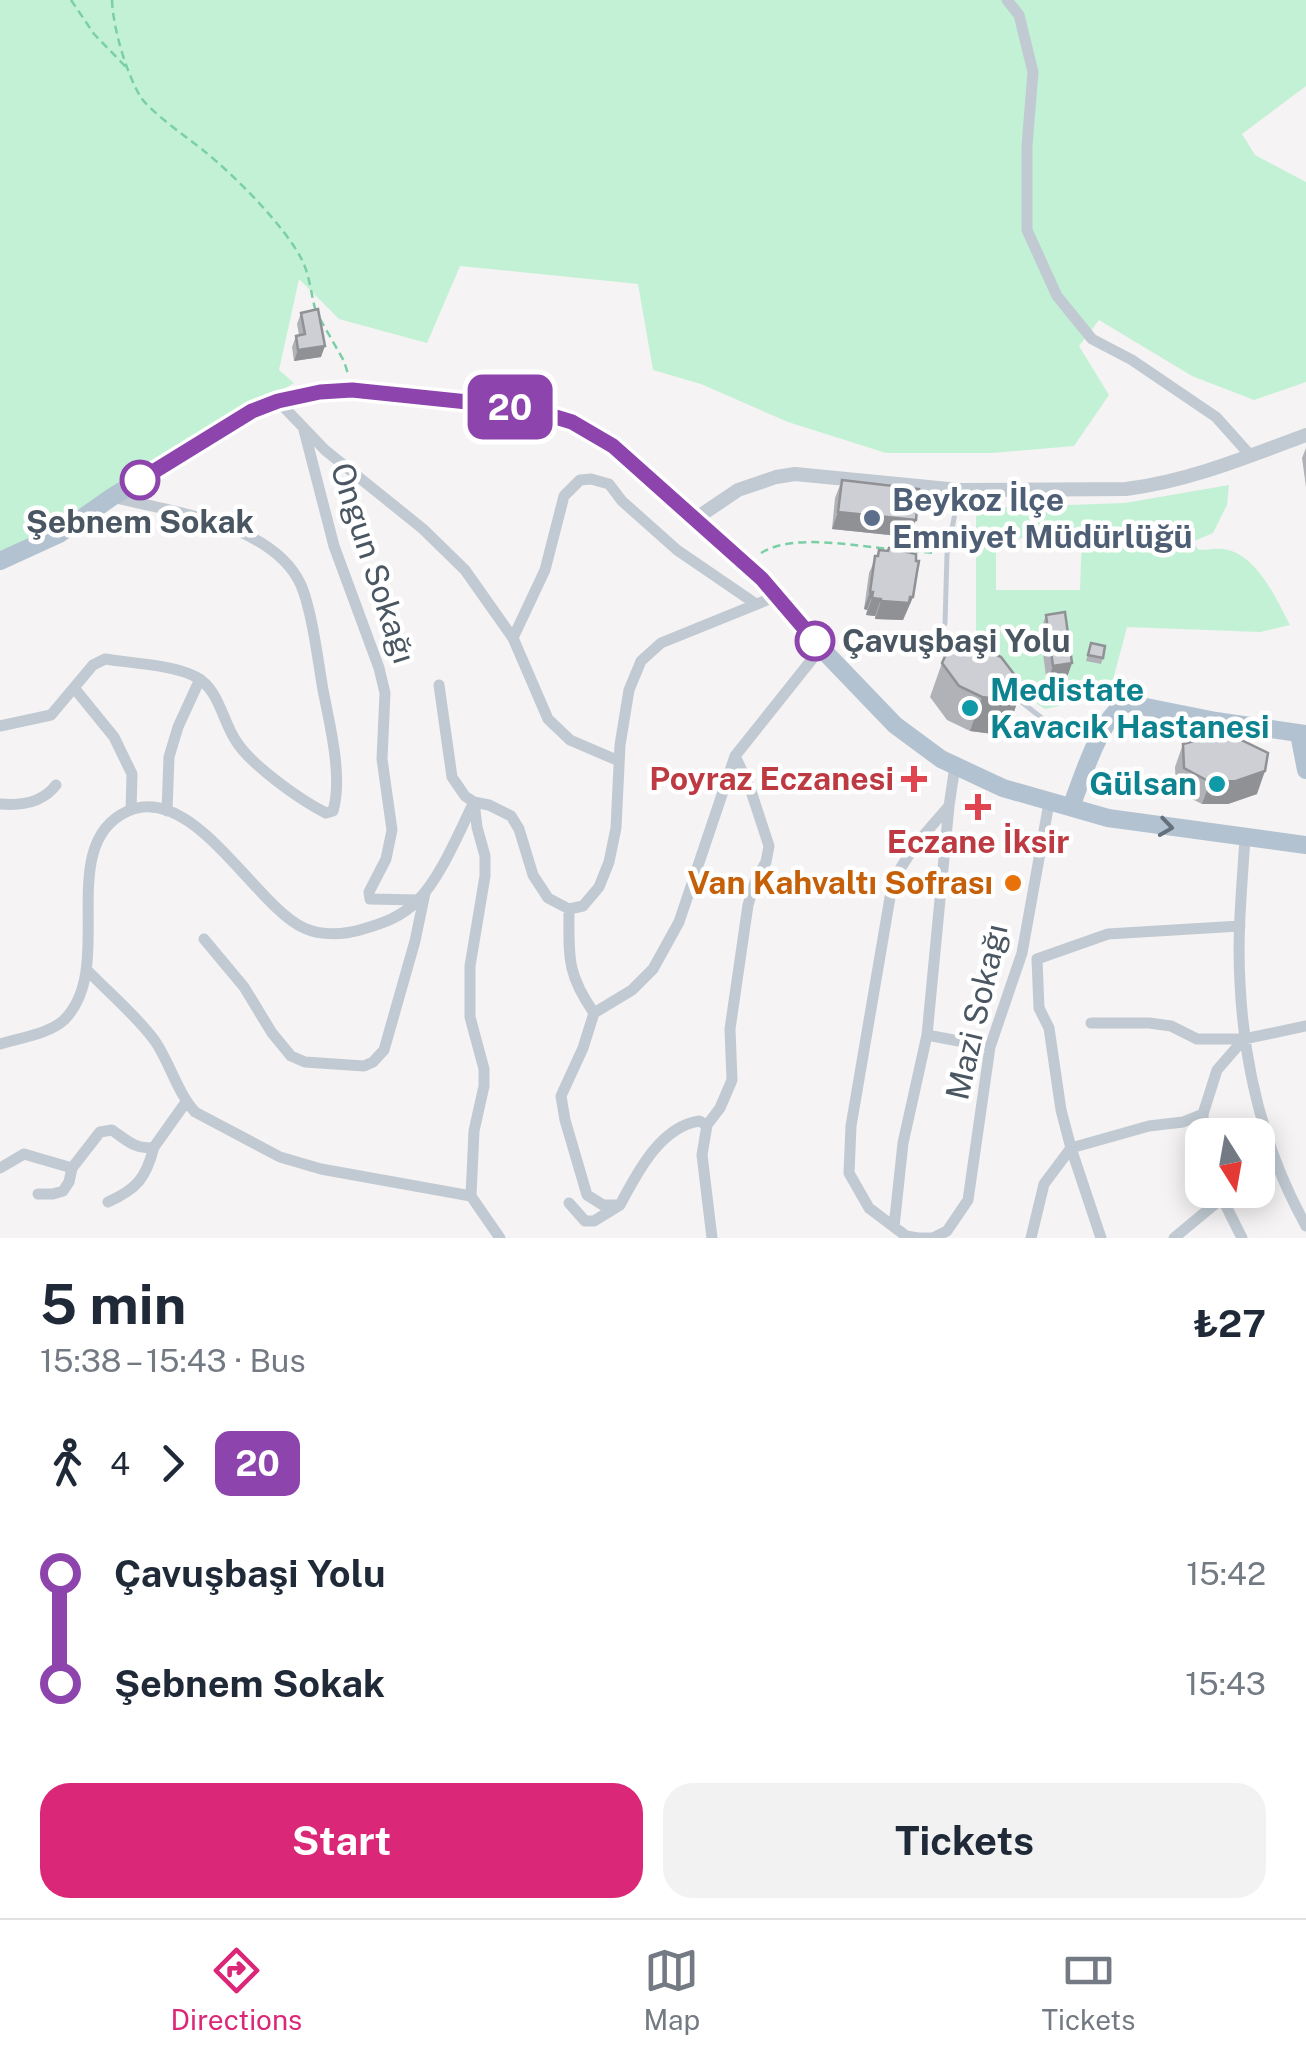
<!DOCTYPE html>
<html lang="en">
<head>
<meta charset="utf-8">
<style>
  :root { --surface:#fff; --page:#f2f2f3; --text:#1f2937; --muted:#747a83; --line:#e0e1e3; --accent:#db2777 }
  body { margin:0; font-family:"Public Sans",sans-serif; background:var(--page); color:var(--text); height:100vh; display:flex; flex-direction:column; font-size:38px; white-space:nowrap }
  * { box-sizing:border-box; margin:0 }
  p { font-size:32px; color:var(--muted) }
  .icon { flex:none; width:55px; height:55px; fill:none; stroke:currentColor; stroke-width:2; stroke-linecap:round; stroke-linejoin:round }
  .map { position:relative; height:1238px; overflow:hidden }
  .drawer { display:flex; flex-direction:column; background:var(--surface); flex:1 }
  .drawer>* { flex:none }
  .badge { padding:0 20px; border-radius:15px; font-size:35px; line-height:65px }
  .needle { width:65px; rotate:169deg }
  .buttons { position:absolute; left:1185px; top:1118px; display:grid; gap:20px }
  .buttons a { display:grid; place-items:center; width:90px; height:90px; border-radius:20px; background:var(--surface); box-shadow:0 5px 25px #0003; font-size:50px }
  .map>.badge { position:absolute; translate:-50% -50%; box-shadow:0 0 0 5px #fff }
  .legs { display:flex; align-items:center; gap:15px; height:110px; padding:0 40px; font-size:32px }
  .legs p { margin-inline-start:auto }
  .headline { display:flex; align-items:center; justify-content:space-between; height:170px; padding:0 40px }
  h1 { font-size:55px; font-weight:700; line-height:75px }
  .primary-button { display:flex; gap:20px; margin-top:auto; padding:20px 40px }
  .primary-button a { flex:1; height:115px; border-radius:30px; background:var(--accent); color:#fff; font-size:40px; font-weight:700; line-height:115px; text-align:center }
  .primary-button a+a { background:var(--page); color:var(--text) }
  ul { padding:0 40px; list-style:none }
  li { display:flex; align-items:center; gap:35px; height:110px; font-size:38px }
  li i { display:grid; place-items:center; width:15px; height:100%; margin:0 12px; background:currentColor }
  li i::after { content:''; width:25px; height:25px; margin:-12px; border:8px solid; border-radius:50%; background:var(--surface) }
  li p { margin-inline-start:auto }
  li:first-child i { background:linear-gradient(#0000 50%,currentColor 0) }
  li:last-child i { background:linear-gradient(currentColor 50%,#0000 0) }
  .dock { display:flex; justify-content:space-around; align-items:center; height:140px; border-top:2px solid var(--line); background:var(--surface); font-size:28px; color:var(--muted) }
  .dock a { display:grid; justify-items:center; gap:5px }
  .dock .selected { color:var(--accent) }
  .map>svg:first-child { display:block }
  .green { fill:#c3f1d5; fill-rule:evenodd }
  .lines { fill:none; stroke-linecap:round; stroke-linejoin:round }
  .path { stroke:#7ad0a6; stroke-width:2.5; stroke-dasharray:8 5; stroke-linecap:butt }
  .service { stroke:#c1cad2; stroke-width:5 }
  .minor { stroke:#c1cad2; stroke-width:11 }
  .tertiary { stroke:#c1cad2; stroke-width:14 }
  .primary { stroke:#b3c2d1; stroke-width:18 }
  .wall { fill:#b0b2b7 }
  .shaded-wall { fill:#909195 }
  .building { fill:#cdcfd5; stroke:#909195; stroke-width:2.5 }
  .oneway { stroke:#64717d }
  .line-1-casing { stroke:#fff; stroke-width:22 }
  .line-1 { stroke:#8e44ad; stroke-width:15 }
  .stop-1-dot { fill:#fff; stroke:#8e44ad; stroke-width:5 }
  .service-dot { fill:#5c6f8a; stroke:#fff; stroke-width:4 }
  .culture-dot { fill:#0f9aa8; stroke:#fff; stroke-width:4 }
  .health-dot { fill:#e0444e; stroke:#fff; stroke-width:4 }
  .food-dot { fill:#e8710a; stroke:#fff; stroke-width:4 }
  .labels { text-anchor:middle; stroke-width:9; stroke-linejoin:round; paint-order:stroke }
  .service-label { font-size:32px; font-weight:bold; fill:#4e5e75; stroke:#fff; text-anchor:start }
  .stop-label { font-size:32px; font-weight:bold; fill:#4a5661; stroke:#fff }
  .street-label { font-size:32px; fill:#4a5661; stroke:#fff }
  .culture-label { font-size:32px; font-weight:bold; fill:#0d838f; stroke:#fff; text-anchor:start }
  .health-label { font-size:32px; font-weight:bold; fill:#be3a42; stroke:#fff; text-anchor:end }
  .food-label { font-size:32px; font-weight:bold; fill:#c56008; stroke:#fff; text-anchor:end }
</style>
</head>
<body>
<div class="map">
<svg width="1306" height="1238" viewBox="0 0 1306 1238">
  <rect width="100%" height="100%" fill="#f5f3f3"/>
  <path class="green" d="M0,0H1306V86L1242,134L1255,155L1306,182V382L1254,400L1192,376L1099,320L1079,346L1109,395L1074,446L992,453H886L788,422L701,384L653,370L638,284L460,266L427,343L339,319L299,279L279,370L294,383L150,466L50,531L0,559Z
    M1229,485L1227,505L1213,533L1192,542L1199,550C1206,550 1215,548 1223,549C1256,553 1276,598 1290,625L1260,632L1127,627L1109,695L1045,709L976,663V508L1125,503ZM1082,537L1080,590H996V539Z"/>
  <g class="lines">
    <path class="path" d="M71,0L94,34L127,68
      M112,0C113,28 126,72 140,96C149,111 189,139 204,151C234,175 285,226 302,260C310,276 311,295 316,312
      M320,319L344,361L348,374
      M898,550L935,553
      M761,553C794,533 853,546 890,549"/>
    <path class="service" d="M945,624L947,554L959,493
      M1015,697L1061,733L1096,738"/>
    <path class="minor" d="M1007,0L1019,15L1033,72L1027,146V230L1057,296L1092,339L1132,360L1216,417L1250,455
      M278,401L325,450L423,529L465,570L513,638L548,719L570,740L619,761
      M304,430L334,546L379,668L385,693L382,759L392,830L386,859L369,892L370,899L418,900
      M513,638L545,570L564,496L580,480L591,479L609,484L622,501L677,550L756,604
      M439,685L452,777L465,796L474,802L489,805L511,816L519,829L533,875L548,898L569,909L583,906L599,887L609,862L616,828L620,745L629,690L641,661L661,643L777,596
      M75,689L114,737L132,774L131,810
      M0,726L51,715L93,665L105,659C130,663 175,665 196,677C219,689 222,720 236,741C251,765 300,800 326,813L333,811C343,777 330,726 323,690C318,661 312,611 301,585C273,523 171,512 112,497
      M0,804C21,806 43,802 56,785
      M949,806L916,844L893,880L851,1126L849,1173L869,1208L906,1236L918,1238H933L947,1231L968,1200L990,1047L1022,953L1049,803
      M167,811L169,757L178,727L200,679
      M1245,838C1242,886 1237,935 1240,983C1244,1068 1265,1152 1306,1226
      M569,909C569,956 566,973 594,1013L583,1048L561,1096L565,1120L587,1195L603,1205H620C637,1173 660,1127 699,1121L707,1125
      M204,939L244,987L272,1033L291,1056L305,1062L364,1066L373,1062L384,1050L415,941L425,893
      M87,970C109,993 136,1015 155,1041C170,1063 177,1092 195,1112L280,1157L321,1169L471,1196L500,1238
      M594,1013L632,990L653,969L679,922L735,756L821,648
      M1091,1023H1149L1171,1026L1197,1039H1244L1306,1026
      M927,1035L990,1047
      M0,1044C19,1038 49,1034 64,1020C118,967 53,845 128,811C193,782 255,906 304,928C321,936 345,935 363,929C384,923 401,917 417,901C440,879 459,832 474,802
      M1204,1135L1203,1114L1217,1070L1244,1039
      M1071,1148L1149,1126L1183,1122L1203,1114
      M0,1168L24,1154L72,1168
      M1218,1190L1242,1238
      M38,1194H53L63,1191L69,1182L72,1168L100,1132L112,1130C125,1139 137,1151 154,1147L186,1102
      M471,1196L474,1131L484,1086V1069L470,1017V966L485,876V856L477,827L474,802
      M108,1202C137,1189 146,1178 154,1147
      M569,1203L585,1221H594L620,1205
      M894,1227L903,1143L927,1035L949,806L955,766
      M712,1238L702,1155L707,1125L720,1108L732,1080L730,1029L748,905L755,882L766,862L769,846L750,788L735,756
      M1031,1238L1044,1184L1071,1148
      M1101,1238L1071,1148L1061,1110L1049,1028L1039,1008L1037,959L1108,934L1240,926
      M1174,1238L1221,1199"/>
    <path class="tertiary" d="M695,519L738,490L776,477L795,474L959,490L1126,489C1189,481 1247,457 1306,435"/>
    <path class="primary" d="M0,561L59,534L112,497L251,411L278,401L320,392L352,390L526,408L572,422L613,447L762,579L821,648L895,725L941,759L1003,788L1108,818L1306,845
      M1299,734L1306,770
      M1071,807C1082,779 1100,718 1126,703L1216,721L1306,734"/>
  </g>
  <path class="wall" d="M301,313L321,357L294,361L292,347L296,336L299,335L297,324Z
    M1306,448V487L1302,458Z
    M842,480L916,520L909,537L832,529L835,498Z
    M879,550L913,597L903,620L875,619V616L866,615L867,610L864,609L869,573Z
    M1046,615L1072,663L1066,680L1047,683L1040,632Z
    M1091,643L1103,658L1101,664L1086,661Z
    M942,663L1023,686L1011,720L1001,735L970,731L947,720L930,697Z
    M1183,744L1257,794L1228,804H1202L1176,791L1175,767Z"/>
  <path class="shaded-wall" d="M325,346L321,357L294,361L298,350Z
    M838,512L916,520L909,537L832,529Z
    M870,592H873L867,610L864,609Z
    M910,597H913L903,620L875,619L881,601Z
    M872,598L881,599L875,616L866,615Z
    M1072,663L1066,680L1047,683L1053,666Z
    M1023,686L1011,720L1001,735L970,731L982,697Z
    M1265,771L1257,794L1228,804H1202L1210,782Z"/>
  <path class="building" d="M318,309L325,346L298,350L296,336L305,334L301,313Z
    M842,480L919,489L916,520L838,512Z
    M889,548L916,554V561H919L917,572L913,597H910L909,603L881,601V599L872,598L873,592H870L875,556H878L879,550L888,551Z
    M1065,612L1072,663L1053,666L1046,615Z
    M952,641L978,646L1001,657L1023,686L1013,701L982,697L959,686L942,663Z
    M1091,643L1105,646L1103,658L1088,655Z
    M1209,737H1235L1268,753L1265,771L1236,781L1210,782L1184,768L1183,744Z"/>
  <defs><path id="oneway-chevron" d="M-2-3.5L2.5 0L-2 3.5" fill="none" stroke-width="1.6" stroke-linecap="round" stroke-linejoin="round" transform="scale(2.5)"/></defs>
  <use class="oneway" href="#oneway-chevron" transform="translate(1166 827) rotate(8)"/>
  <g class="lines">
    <defs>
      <path id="line-1" d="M140,480L252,411L278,401L320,392L352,390L526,408L572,422L613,446L762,579L815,641"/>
    </defs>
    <use href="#line-1" class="line-1-casing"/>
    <use href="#line-1" class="line-1"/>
  </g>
  <g class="stop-1-dot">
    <circle cx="140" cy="480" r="18"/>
    <circle cx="815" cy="641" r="18"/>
  </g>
  <circle class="service-dot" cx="872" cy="518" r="10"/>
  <g class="culture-dot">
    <circle cx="970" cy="708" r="10"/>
    <circle cx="1217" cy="784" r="10"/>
  </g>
  <g class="health-dot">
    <path d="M909 764h10v10h10v10h-10v10h-10v-10h-10v-10h10z"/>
    <path d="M973 792h10v10h10v10h-10v10h-10v-10h-10v-10h10z"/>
  </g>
  <circle class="food-dot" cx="1013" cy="883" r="10"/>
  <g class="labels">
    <g class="service-label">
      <text x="892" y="511">Beykoz İlçe<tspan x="892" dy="37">Emniyet Müdürlüğü</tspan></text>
    </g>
    <g class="stop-label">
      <text x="140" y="533">Şebnem Sokak</text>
      <text x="842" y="652" text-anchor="start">Çavuşbaşi Yolu</text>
    </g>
    <g class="street-label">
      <text transform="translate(373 563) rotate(72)" y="11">Ongun Sokağı</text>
      <text transform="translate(977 1012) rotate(-77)" y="11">Mazi Sokağı</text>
    </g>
    <g class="culture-label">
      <text x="990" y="701">Medistate<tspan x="990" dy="37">Kavacık Hastanesi</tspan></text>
      <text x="1197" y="795" text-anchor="end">Gülsan</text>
    </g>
    <g class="health-label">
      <text x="894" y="790">Poyraz Eczanesi</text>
      <text x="978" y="853" text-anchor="middle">Eczane İksir</text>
    </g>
    <g class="food-label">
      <text x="993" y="894">Van Kahvaltı Sofrası</text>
    </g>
  </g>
</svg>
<div class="buttons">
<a><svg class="needle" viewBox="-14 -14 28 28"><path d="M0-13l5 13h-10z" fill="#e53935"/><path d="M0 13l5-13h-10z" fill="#747a83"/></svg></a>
</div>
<b class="badge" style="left:510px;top:407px;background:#8e44ad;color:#fff">20</b>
</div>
<section class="drawer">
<div class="headline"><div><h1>5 min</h1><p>15:38 – 15:43 · Bus</p></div><b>₺27</b></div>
<div class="legs"><svg class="icon" aria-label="walk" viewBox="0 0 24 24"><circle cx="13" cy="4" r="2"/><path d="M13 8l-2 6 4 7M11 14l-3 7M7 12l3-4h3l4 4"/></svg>4<svg class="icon" aria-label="forward" viewBox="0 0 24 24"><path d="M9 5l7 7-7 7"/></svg><b class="badge" style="background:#8e44ad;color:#fff">20</b></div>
<ul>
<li><i style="color:#8e44ad"></i><b>Çavuşbaşi Yolu</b><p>15:42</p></li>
<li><i style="color:#8e44ad"></i><b>Şebnem Sokak</b><p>15:43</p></li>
</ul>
<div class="primary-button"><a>Start</a><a>Tickets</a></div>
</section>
<nav class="dock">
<a class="selected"><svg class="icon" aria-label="directions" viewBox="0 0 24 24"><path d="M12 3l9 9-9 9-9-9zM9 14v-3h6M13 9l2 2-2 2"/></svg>Directions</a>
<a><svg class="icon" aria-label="map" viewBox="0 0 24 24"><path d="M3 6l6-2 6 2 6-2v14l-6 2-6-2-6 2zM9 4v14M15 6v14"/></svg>Map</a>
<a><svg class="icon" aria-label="tickets" viewBox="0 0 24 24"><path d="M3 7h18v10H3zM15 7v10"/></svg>Tickets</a>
</nav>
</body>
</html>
